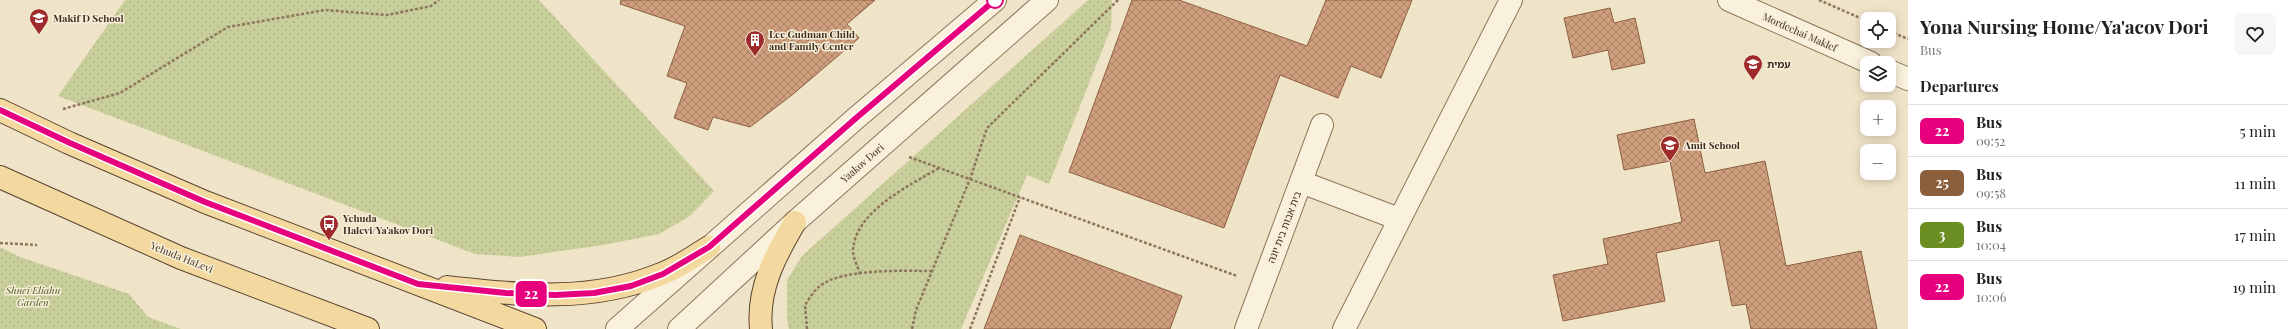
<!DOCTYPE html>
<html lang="en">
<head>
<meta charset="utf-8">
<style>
  :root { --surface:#fff; --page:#f6f6f6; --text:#222; --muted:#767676; --line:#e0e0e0 }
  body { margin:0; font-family:"Playfair Display","Noto Sans Hebrew",serif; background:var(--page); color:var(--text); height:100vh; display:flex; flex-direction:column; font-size:15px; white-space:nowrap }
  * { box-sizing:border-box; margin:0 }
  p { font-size:13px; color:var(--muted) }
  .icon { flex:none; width:22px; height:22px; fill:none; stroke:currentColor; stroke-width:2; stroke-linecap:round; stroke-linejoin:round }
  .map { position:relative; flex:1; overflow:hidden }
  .side { display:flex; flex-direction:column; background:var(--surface); width:380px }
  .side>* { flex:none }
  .badge { padding:0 8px; border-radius:6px; font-size:14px; line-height:26px }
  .buttons { position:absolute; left:1860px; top:12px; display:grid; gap:8px }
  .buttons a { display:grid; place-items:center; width:36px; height:36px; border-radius:8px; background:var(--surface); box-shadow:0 2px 10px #0003; font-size:20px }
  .map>.badge { position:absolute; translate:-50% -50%; box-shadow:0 0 0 2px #fff }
  h2 { padding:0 12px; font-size:15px; line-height:36px }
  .round { display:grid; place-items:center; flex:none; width:42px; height:42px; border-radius:8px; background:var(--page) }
  .head { display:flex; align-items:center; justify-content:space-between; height:68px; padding:0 12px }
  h1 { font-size:19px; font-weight:700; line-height:30px }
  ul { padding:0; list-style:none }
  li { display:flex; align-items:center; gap:12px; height:52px; padding:0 12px; border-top:1px solid var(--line) }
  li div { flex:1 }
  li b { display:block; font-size:15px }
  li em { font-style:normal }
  li .badge { min-width:44px; font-weight:700; text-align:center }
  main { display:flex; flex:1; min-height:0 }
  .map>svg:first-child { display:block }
  .grass { fill:url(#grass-dots) }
  .building { fill:url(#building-cross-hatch); stroke:#8d5f41 }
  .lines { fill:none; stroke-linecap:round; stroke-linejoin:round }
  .minor-casing { stroke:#8d765c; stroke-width:24 }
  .major-casing { stroke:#5b4430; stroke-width:24 }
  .path { stroke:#8d765c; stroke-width:2.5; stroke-dasharray:3 2; stroke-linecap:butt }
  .minor { stroke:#faf1dc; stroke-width:22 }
  .major { stroke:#f3d9a0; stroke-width:22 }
  .line-casing { stroke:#fff; stroke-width:9 }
  .line { stroke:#e6007e; stroke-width:6 }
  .stop-dot { fill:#fff; stroke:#e6007e; stroke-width:2 }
  .labels { text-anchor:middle; stroke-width:3; stroke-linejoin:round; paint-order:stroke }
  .poi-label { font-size:10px; font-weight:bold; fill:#3d2e20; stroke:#f7eed8; text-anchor:start }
  .street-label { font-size:10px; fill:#3d2e20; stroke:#f7eed8 }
  .park-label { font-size:10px; font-style:italic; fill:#4d5a26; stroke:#f7eed8 }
</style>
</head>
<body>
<main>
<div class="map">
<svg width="1908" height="329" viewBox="0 0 1908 329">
  <defs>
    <pattern id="grass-dots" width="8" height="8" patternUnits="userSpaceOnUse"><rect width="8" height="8" fill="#c9cf9b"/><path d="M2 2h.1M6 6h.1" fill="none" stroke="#aeb285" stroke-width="1.8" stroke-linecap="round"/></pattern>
    <pattern id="building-cross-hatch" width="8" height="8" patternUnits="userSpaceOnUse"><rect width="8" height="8" fill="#cf9f7d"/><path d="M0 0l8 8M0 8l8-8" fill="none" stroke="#a98266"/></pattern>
  </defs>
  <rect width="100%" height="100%" fill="#f0e4c8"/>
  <path class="grass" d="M125,0H539L714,191L690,216L659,234L603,245L520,257L475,254L58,96Z
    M1088,0H1112L1111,28L1049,184L1027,175L961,329H789L787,320V280L802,256Z
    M0,247L20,257L129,294L148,317L181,329H0Z"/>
  <path class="building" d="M621,0H875L847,24L859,38L792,95L750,127L713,117L708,130L674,118L687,83L667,76L685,26L620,4Z
    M1132,0H1179L1307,46L1326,0H1412L1381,78L1351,66L1338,98L1280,75L1224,228L1069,172Z
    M1610,8L1614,23L1635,18L1645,63L1612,70L1608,50L1573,58L1564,18Z
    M1694,119L1705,173L1765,161L1786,266L1861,251L1877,329H1751L1746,304L1732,306L1719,240L1656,253L1665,301L1563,321L1553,275L1608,264L1603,239L1682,222L1670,161L1624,170L1617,135Z
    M1020,235L1182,296L1170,329H984Z"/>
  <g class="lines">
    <defs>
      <path id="minor" d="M1729,0L1871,63
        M1889,71L1908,79
        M1301,182L1399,219
        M617,329L855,119L995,0
        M679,329L795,222L1047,0
        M1246,329L1322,125
        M1344,329L1511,0"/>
      <path id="major" d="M0,110L69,143L205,202L535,329
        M0,177L181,258L368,329
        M447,287C520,295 592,303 661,274C678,268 694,256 709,247
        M761,329C757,289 775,256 795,222"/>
    </defs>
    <use href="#minor" class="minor-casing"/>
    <use href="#major" class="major-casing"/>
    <path class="path" d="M1819,0L1867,21
      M1889,31L1908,39
      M63,109L120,93L228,27L325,10L387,15L431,6L439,0
      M909,157L1237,276
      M0,243L37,245
      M860,274C858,267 853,258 853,251C854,212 910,185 939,168
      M807,329L805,305C809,299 814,290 820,286C842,268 905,271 932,271
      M912,329L916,310L970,179L987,128L1118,0
      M970,329L1020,197"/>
    <use href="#minor" class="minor"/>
    <use href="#major" class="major"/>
  </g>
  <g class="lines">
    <defs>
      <path id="line" d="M0,110L70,143L205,202L418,284L506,293L555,295L594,293L631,286L663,274L709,247L855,119L995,0"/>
    </defs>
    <use href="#line" class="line-casing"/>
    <use href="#line" class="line"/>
  </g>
  <defs>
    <symbol id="school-pin" viewBox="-11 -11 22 30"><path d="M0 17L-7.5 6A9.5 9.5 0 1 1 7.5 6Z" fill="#9e2a2b" stroke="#f7eed8"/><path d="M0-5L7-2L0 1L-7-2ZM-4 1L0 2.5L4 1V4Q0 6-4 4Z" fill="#fff"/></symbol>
    <symbol id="building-pin" viewBox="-11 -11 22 30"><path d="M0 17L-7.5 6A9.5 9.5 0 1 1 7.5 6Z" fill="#9e2a2b" stroke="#f7eed8"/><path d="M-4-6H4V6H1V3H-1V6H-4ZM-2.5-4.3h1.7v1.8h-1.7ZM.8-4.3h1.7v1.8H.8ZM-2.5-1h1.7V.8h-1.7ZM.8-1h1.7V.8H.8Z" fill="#fff"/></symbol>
    <symbol id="bus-pin" viewBox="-11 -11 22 30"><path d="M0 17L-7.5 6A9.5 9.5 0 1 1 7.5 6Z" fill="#9e2a2b" stroke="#f7eed8"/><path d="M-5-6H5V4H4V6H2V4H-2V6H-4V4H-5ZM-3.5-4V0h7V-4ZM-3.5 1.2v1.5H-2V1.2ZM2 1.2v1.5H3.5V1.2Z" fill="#fff"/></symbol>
  </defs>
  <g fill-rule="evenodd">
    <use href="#school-pin" x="28" y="7" width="22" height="30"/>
    <use href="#building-pin" x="744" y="29" width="22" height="30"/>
    <use href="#school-pin" x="1742" y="53" width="22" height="30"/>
    <use href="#school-pin" x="1659" y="134" width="22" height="30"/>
    <use href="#bus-pin" x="318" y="213" width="22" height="30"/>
  </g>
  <circle class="stop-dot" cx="995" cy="0" r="8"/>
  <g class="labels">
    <g class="poi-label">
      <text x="53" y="22">Makif D School</text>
      <text x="769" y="38">Lee Gudman Child<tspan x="769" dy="12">and Family Center</tspan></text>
      <text x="1767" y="68">עמית</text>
      <text x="1684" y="149">Amit School</text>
      <text x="343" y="222">Yehuda<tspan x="343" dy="12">Halevi/Ya'akov Dori</tspan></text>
    </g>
    <g class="street-label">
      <text transform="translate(1800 32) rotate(24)" y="4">Mordechai Maklef</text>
      <text transform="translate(862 163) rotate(-41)" y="4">Yaakov Dori</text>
      <text transform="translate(1284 227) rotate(-69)" y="4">בית אבות בית יונה</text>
      <text transform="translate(182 257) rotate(22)" y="4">Yehuda HaLevi</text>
    </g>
    <g class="park-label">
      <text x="33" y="294">Shnei Eliahu<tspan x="33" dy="12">Garden</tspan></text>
    </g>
  </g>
</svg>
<div class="buttons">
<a><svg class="icon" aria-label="locate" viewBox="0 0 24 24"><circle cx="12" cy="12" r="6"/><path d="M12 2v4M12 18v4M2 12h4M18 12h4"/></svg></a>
<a><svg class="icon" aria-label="layers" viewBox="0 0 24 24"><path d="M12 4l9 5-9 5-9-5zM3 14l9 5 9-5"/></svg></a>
<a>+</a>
<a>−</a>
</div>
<b class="badge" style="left:531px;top:294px;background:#e6007e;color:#fff">22</b>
</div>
<section class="side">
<div class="head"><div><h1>Yona Nursing Home/Ya'acov Dori</h1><p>Bus</p></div><a class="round"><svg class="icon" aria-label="heart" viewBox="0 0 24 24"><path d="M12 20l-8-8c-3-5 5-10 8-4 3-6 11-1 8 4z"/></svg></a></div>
<h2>Departures</h2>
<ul>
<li><span class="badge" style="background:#e6007e;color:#fff">22</span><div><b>Bus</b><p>09:52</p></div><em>5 min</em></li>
<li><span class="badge" style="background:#8b5e3c;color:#fff">25</span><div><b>Bus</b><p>09:58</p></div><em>11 min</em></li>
<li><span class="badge" style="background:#6b8e23;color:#fff">3</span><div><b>Bus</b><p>10:04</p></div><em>17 min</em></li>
<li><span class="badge" style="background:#e6007e;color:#fff">22</span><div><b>Bus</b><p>10:06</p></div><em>19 min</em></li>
</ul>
</section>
</main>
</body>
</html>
